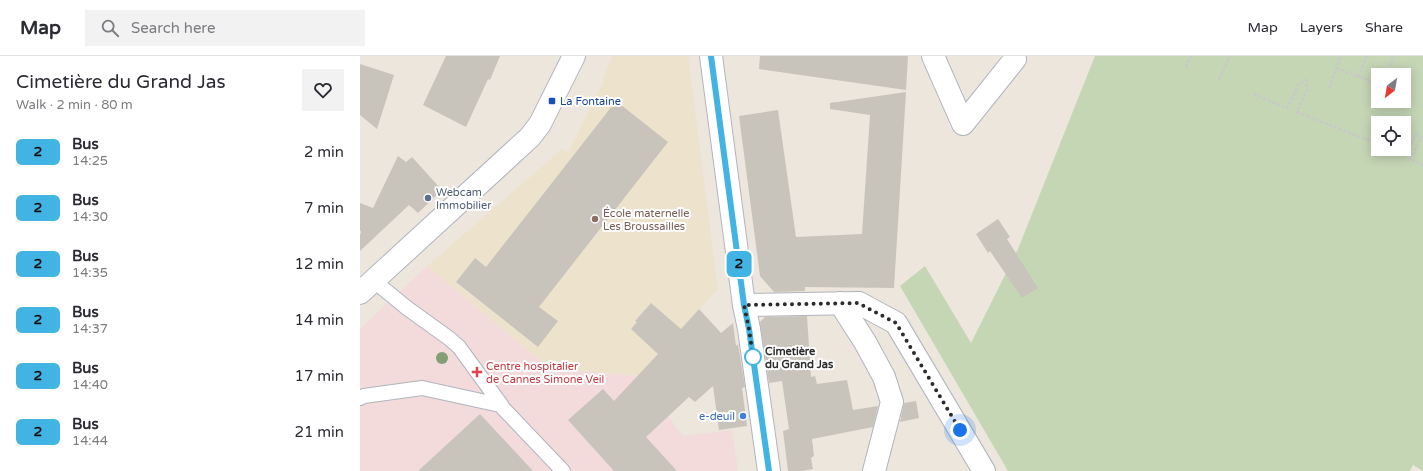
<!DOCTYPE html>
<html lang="en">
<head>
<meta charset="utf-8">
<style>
  :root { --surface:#fff; --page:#f2f2f3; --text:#2b2b33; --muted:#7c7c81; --line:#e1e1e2 }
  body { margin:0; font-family:"Varela Round",sans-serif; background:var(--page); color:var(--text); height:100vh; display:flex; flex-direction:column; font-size:15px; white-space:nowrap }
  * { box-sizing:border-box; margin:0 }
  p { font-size:13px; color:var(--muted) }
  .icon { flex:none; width:22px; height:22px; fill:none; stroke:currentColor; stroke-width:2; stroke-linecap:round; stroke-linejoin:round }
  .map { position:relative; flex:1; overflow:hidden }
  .panel { display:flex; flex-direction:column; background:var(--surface); width:360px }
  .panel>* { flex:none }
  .badge { padding:0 8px; border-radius:6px; font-size:14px; line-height:26px }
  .needle { width:26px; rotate:211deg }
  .tools { position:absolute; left:1011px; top:12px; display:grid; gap:8px }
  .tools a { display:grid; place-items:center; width:40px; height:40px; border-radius:0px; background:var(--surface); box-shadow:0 2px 10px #0003; font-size:20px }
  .you { position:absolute; width:20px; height:20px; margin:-10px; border:3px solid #fff; border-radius:50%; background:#1a73e8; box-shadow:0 0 0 6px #1a73e833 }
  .map>.badge { position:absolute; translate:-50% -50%; box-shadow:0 0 0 2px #fff }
  .round { display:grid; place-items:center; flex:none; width:42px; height:42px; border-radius:0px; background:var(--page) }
  .summary { display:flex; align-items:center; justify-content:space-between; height:68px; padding:0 16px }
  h1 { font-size:19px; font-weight:600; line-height:30px }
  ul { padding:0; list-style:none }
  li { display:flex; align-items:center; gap:12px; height:56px; padding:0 16px }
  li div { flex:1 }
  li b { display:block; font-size:15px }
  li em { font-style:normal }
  li .badge { min-width:44px; font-weight:700; text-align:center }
  header { display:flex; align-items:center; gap:24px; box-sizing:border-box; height:56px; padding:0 20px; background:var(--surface); border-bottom:1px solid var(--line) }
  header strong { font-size:19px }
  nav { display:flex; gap:22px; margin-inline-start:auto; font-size:14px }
  .search { width:280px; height:36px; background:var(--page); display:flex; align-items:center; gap:10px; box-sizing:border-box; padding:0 14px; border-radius:0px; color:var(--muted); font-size:15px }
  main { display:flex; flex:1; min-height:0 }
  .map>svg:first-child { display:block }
  .education { fill:#ede3cd }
  .medical { fill:#f3dbdc }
  .cemetery { fill:#c5d6b5; fill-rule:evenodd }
  .building { fill:#c8c4bc }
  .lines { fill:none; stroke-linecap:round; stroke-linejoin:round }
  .lane-casing { stroke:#b1b4be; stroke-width:16 }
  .street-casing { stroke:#b1b4be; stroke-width:24 }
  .secondary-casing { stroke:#b1b4be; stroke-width:24 }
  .path { stroke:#c8c8c8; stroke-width:2.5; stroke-dasharray:3 2; stroke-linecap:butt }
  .lane { stroke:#fff; stroke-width:14 }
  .street { stroke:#fff; stroke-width:22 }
  .secondary { stroke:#fff; stroke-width:22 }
  .tree { fill:#82a073 }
  .line-casing { stroke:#fff; stroke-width:9 }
  .line { stroke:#42b4e3; stroke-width:6 }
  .walk { stroke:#2b2b2b; stroke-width:4; stroke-dasharray:0 7.2 }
  .transit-dot { fill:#1a4fb4; stroke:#fff; stroke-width:1.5 }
  .service-dot { fill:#5c6f8a; stroke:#fff; stroke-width:1.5 }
  .education-dot { fill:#8d6e63; stroke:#fff; stroke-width:1.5 }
  .stop-dot { fill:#fff; stroke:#42b4e3; stroke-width:2 }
  .health-dot { fill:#e0444e; stroke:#fff; stroke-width:1.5 }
  .shop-dot { fill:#3f7fe0; stroke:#fff; stroke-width:1.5 }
  .labels { text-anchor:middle; stroke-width:4; stroke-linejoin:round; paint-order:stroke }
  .transit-label { font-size:11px; fill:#164399; stroke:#fff; text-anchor:start }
  .service-label { font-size:11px; fill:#4e5e75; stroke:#fff; text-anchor:start }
  .education-label { font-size:11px; fill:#785e54; stroke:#fff; text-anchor:start }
  .stop-label { font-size:11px; font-weight:bold; fill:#2b2b2b; stroke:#fff; text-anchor:start }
  .health-label { font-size:11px; fill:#be3a42; stroke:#fff; text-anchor:start }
  .shop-label { font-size:11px; fill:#366cbe; stroke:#fff; text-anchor:end }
</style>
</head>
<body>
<header>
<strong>Map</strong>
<div class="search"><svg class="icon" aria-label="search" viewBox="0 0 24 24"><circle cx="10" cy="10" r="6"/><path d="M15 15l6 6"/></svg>Search here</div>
<nav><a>Map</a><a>Layers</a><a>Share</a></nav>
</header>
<main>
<section class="panel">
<div class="summary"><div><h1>Cimetière du Grand Jas</h1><p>Walk · 2 min · 80 m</p></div><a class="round"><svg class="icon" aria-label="heart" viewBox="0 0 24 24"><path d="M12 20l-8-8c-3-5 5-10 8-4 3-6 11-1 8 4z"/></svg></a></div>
<ul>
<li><span class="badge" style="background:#42b4e3;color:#111">2</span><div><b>Bus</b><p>14:25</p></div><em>2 min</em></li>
<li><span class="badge" style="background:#42b4e3;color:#111">2</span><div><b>Bus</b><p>14:30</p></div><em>7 min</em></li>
<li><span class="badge" style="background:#42b4e3;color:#111">2</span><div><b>Bus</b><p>14:35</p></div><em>12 min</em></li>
<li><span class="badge" style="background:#42b4e3;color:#111">2</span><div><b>Bus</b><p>14:37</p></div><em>14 min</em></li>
<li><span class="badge" style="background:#42b4e3;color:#111">2</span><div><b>Bus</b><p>14:40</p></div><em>17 min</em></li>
<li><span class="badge" style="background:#42b4e3;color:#111">2</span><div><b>Bus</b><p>14:44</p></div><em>21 min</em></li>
</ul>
</section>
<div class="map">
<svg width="1063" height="415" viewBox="0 0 1063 415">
  <rect width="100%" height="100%" fill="#ece6dd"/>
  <path class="education" d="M251,0H328L358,233L278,320L189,312L67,210L202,93L208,96L241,30Z"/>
  <path class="medical" d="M67,210L189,312L278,320L323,380L372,374L378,415H0V273Z"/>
  <path class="cemetery" d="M735,0H1063V415L1053,409L1050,415H648L540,230L565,210L611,287L658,193ZM1018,19H1044V45H1018ZM1018,67H1044V93H1018Z"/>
  <path class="building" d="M86,0H140L130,24L128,23L106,71L63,49Z
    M400,0H548L546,34L399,13Z
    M0,8L34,19L17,73L0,59Z
    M546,36L534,232L445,231V235L414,236L400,220L379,60L418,54L436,181L502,178L510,59L470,53V47Z
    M256,45L308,86L179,251L198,265L178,291L96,226L115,202L126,211Z
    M38,100L46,106L52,101L82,134L58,157L49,149L0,195V179L1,176L0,174V147L13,152Z
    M638,163L650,181L647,183L678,232L662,242L630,195L628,197L616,178Z
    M291,247L321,273L339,253L361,277L373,267L376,290L378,288L385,331L382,332L387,370L359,374L353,330L335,346L329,341L286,381L317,415H254L208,364L243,333L254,345L298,298L271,273L277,266L275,265Z
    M447,260L451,321L455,320L457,328L487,324L493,354L518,350L513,371L452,383L454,400L451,402L453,413L442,415H428L423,375L429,373L422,325L409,327L400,266L405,261Z
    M556,345L559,362L540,366L544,347Z
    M120,358L173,415H58Z"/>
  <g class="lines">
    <defs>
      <path id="lane" d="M14,225L47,252L90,283L99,291L142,350
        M0,342L4,340L62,332L140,349L203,415"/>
      <path id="street" d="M573,0L603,68L655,3L654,0
        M480,247L505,286L524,321L532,346L514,415
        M384,249L499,247L536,267L624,415"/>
      <path id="secondary" d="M351,0L384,249L389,273L409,415
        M0,237L170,81L180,68L214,0"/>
    </defs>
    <use href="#lane" class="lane-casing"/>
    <use href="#street" class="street-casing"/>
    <use href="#secondary" class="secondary-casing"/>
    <path class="path" d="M826,11L831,0
      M976,12L1018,28
      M1025,19L1034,0
      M998,21L1007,0
      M946,23L947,34L937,56L1018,88
      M859,24L870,0
      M969,32L981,0
      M894,38L927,52L939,28L946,23
      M1029,93L1045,99L1056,78L1062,81L1050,103L1063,109"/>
    <use href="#lane" class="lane"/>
    <use href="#street" class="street"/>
    <use href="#secondary" class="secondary"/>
  </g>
  <circle class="tree" cx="82" cy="302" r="6"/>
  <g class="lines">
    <defs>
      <path id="line" d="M351,0L384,249L389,273L409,415"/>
    </defs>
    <use href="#line" class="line-casing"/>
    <use href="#line" class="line"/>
    <path class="walk" d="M393,301L389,273L384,249L498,247L536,267L600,374"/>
  </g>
  <rect class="transit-dot" x="188" y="41" width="8" height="8" rx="2"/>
  <circle class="service-dot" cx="68" cy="142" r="4"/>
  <circle class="education-dot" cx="235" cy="163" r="4"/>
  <circle class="stop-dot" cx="393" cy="301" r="8"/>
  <path class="health-dot" d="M115 310h4v4h4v4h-4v4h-4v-4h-4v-4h4z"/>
  <circle class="shop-dot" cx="383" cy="360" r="4"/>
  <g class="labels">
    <g class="transit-label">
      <text x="200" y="49">La Fontaine</text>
    </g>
    <g class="service-label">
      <text x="76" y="140">Webcam<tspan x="76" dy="13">Immobilier</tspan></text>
    </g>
    <g class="education-label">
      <text x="243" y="161">École maternelle<tspan x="243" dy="13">Les Broussailles</tspan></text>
    </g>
    <g class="stop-label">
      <text x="405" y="299">Cimetière<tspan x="405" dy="13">du Grand Jas</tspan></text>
    </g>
    <g class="health-label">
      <text x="126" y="314">Centre hospitalier<tspan x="126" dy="13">de Cannes Simone Veil</tspan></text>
    </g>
    <g class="shop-label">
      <text x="375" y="364">e-deuil</text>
    </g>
  </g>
</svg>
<div class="tools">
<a><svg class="needle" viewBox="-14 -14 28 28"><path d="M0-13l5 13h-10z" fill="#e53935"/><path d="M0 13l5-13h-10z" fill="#7c7c81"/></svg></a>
<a><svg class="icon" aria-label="locate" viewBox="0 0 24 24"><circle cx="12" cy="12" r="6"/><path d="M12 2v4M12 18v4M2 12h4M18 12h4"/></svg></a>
</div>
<div class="you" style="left:600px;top:374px"></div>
<b class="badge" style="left:379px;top:208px;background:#42b4e3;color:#111">2</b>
</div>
</main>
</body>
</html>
